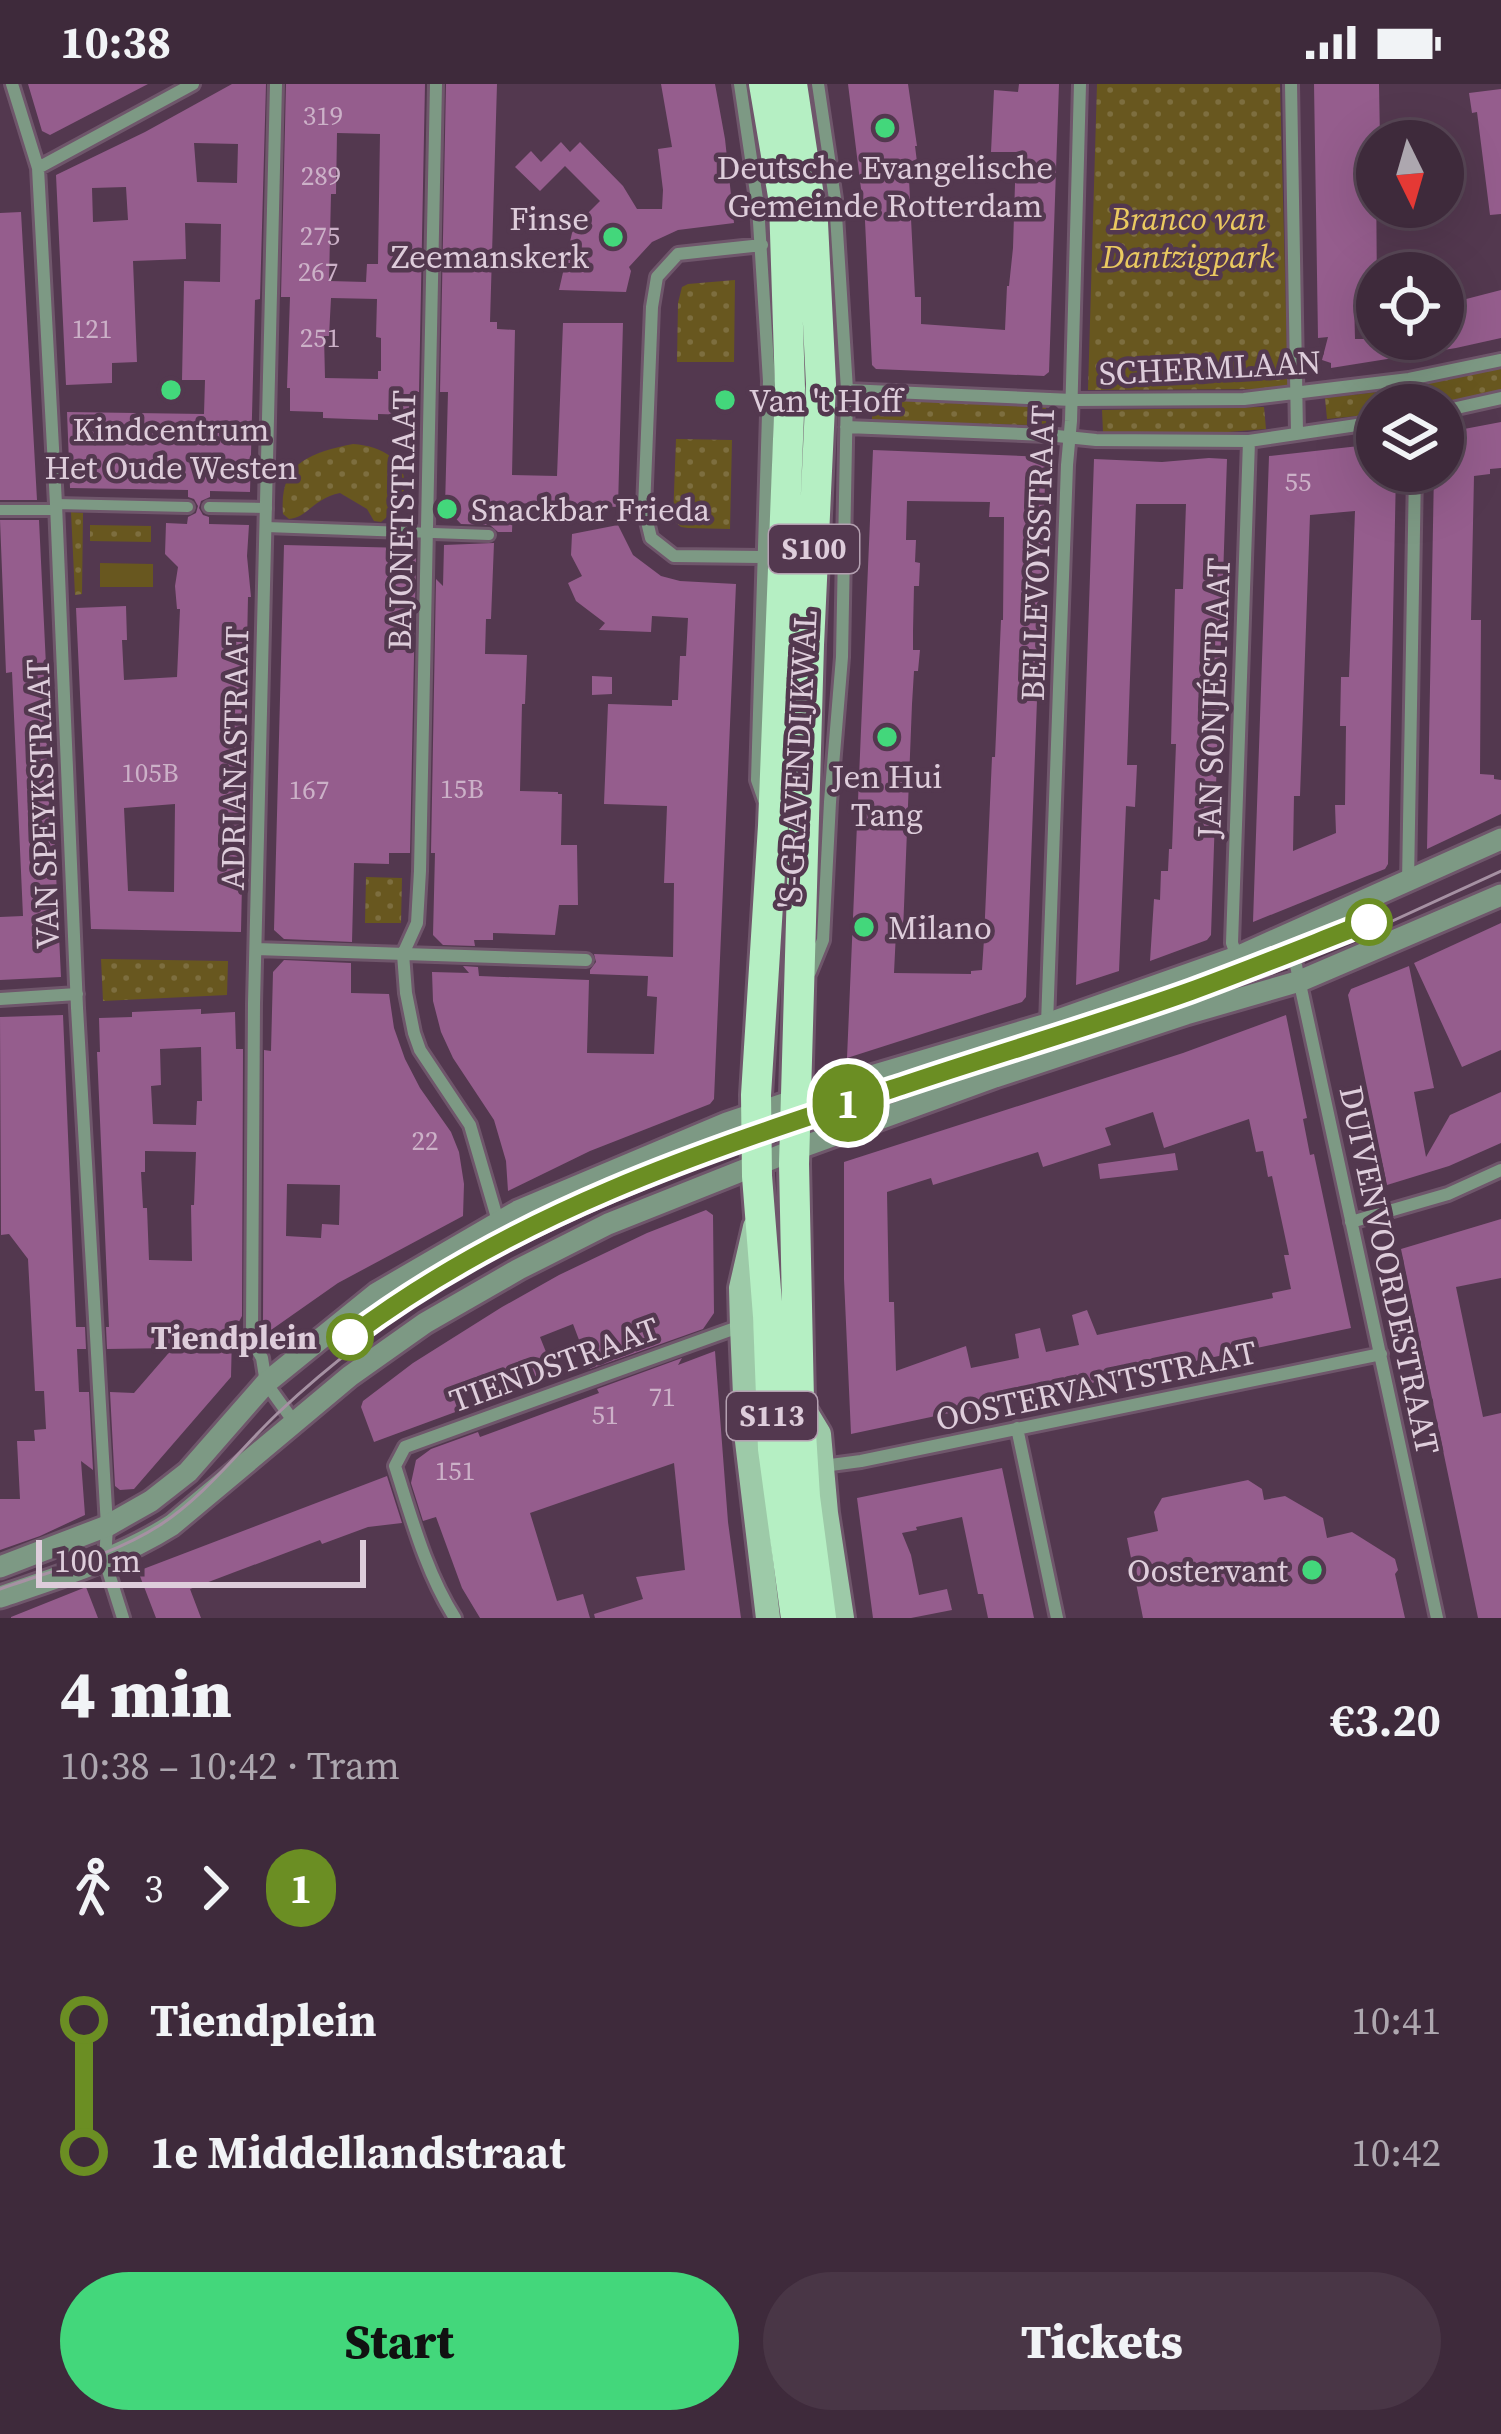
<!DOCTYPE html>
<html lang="en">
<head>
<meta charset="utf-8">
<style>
  :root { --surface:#3e2a3b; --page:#493646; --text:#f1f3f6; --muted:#ada7af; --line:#574655; --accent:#43d77b }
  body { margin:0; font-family:"Source Serif 4",serif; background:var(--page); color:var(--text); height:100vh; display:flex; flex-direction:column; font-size:45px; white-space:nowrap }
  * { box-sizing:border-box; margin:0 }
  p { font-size:39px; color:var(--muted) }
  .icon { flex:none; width:66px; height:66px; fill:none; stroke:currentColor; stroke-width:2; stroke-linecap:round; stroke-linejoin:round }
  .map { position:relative; height:1534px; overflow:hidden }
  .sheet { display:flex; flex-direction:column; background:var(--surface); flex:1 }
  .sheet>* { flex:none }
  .badge { padding:0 24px; border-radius:39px; font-size:42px; line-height:78px }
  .needle { width:78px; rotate:175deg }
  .controls { position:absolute; left:1356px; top:36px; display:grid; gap:24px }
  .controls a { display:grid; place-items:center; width:108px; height:108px; border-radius:50%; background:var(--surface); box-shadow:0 12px 48px #0002,0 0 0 3px var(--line); font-size:60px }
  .scale { position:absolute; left:36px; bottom:30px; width:330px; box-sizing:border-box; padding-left:12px; border:6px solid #decddb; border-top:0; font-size:33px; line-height:42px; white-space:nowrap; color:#decddb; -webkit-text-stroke:9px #53384f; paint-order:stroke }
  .map>.badge { position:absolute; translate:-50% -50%; box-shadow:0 0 0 6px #fff }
  .legs { display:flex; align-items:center; gap:18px; height:132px; padding:0 60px; font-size:39px }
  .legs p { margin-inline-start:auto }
  .headline { display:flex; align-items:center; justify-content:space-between; height:204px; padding:0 60px }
  h1 { font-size:66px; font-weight:800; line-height:90px }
  .button { display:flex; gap:24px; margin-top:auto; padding:24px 60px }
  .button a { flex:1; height:138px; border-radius:72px; background:var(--accent); color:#111; font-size:48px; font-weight:800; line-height:138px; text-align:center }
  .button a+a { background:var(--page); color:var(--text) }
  ul { padding:0 60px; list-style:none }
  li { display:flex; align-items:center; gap:42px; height:132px; font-size:45px }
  li i { display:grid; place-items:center; width:18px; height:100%; margin:0 15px; background:currentColor }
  li i::after { content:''; width:30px; height:30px; margin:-15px; border:9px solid; border-radius:50%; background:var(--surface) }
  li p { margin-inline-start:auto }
  li:first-child i { background:linear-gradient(#0000 50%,currentColor 0) }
  li:last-child i { background:linear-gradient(currentColor 50%,#0000 0) }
  .status { display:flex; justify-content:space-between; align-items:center; height:84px; padding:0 60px; background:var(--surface); direction:ltr }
  .status svg { height:33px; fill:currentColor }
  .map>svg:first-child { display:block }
  .grass { fill:url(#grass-dots) }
  .pitch { fill:#68571f }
  .building { fill:#955d8d; fill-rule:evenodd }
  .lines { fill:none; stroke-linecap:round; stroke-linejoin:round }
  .pedestrian-casing { stroke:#6f566b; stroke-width:16 }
  .minor-casing { stroke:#6f566b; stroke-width:18 }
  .tertiary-casing { stroke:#6f566b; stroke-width:27 }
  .secondary-casing { stroke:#6f566b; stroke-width:30 }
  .primary-casing { stroke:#6f566b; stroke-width:36 }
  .pedestrian { stroke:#7d9984; stroke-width:10 }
  .minor { stroke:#7d9984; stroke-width:12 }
  .tertiary { stroke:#7d9984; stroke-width:21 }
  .secondary { stroke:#9dcaa8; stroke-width:24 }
  .primary { stroke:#b5efc3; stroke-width:30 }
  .tram { stroke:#a691a3; stroke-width:3 }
  .line-1-casing { stroke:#fff; stroke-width:27 }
  .line-1 { stroke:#6b8e23; stroke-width:18 }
  .poi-dot { fill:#43d77b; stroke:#53384f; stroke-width:4.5 }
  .stop-1-dot { fill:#fff; stroke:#6b8e23; stroke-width:6 }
  .labels { text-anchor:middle; stroke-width:9; stroke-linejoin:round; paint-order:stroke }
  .number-label { font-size:27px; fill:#ccb1c8 }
  .shield { fill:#53384f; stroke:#b4a0b1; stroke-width:3 }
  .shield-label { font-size:30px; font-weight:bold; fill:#decddb }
  .poi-label { font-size:33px; fill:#decddb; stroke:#53384f }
  .park-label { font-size:33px; font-style:italic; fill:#eac960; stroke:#53384f }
  .street-label { font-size:33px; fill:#decddb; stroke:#53384f }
  .stop-label { font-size:33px; font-weight:bold; fill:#decddb; stroke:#53384f; text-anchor:end }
</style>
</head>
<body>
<div class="status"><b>10:38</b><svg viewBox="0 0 49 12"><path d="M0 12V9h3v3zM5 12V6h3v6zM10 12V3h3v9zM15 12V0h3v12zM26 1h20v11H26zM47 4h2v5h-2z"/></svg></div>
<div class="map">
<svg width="1501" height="1534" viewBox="0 0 1501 1534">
  <defs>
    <pattern id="grass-dots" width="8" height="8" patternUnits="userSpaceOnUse" patternTransform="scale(3)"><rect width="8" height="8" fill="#68571f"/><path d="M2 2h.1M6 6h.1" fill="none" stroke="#7d6e3f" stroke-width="1.8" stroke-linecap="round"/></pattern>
  </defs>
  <rect width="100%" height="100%" fill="#53384f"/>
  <path class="grass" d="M1097,0H1280L1288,305L1088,306Z
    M735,196L734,278H677L678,219L682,203L688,200Z
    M1501,284V306L1430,321H1377V330L1327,335L1325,314L1378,308Z
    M872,315L1046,323V341L872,339Z
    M1264,323L1266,345L1228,348H1103L1102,326Z
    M676,355L732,356L730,445L688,444L681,443L673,436Z
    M353,360C403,363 425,404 381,438L374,437L367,425L340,409C314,414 307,434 289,435L283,430C279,379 309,369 353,360Z
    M71,428L83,429L82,510L75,511Z
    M90,441L151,442V458L90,457Z
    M366,793L402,794L401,839H365Z
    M101,875L228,877L227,911L103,917Z"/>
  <path class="pitch" d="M100,479L153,480V503H100Z"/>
  <path class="building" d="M28,0H148L50,51L42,47Z
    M232,0H266L260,215L255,216L250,408L210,407V413L201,417L199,424L203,431L209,433V440L249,441L247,472L251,513H248L241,848L91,845L76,524L126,522L127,556H122L124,596L177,593L180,525H177L175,502L178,483L165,470L166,439L187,440L188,433L196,429L198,422L194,415L188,413V406L70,404L67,328L204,330L205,296H182L184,197L220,198L221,140L185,139L186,175L133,177L137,278L112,279V299L66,301L56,91L145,48ZM194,59L238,60L237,99L197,98ZM126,103L128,136L93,138L92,104ZM175,720L174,808L128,807L124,724Z
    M286,0H425L419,308H412L411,331L378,330V336L323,334V328L290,327V304H287L290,213H281ZM337,49L380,50L378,180H367L366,198L329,197L331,110H336ZM331,214L377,215L376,253L381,254V287H378V295L325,294L324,252H329Z
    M446,0H497L490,238H497V245L515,246L512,391L557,392L563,239H623L618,423L513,419L512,448H498L490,441L461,440L445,423L448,308H440Z
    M661,0H715L725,55L734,139L678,146L652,158L629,183L631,187L626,208L559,206L572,149L576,141L600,117L565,82L540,107L515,83L531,67L541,78L561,58L570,68L580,58L623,102L637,125H662L663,106L658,65L672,63Z
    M848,0H908L917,62H915L919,94L909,95L915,213H921V240L1005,246L1007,202H1009L1013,164L1016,68H991L994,6L1018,8L1019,0H1059L1049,288L1044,292L876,285L872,281L865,137Z
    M1314,0H1379L1380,57H1377L1376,82L1377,215L1354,216L1355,255H1443V221L1501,206V254L1456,264L1331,284V279L1322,276L1328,253L1318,254Z
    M1501,5V130L1490,131L1477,28L1472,29L1469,9Z
    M21,128L37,416H0V129Z
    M1501,338V384L1490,385V390L1474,392L1471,536H1481L1480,690L1494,691V695L1501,696V730L1427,765L1434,387H1443V349Z
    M1368,361L1369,365L1377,364V387H1396L1388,780L1385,785L1367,792L1253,838L1269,372ZM1355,427L1349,593H1341L1340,642H1346L1345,721H1335L1336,749L1293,767L1294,712H1300L1310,431Z
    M873,366L1046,373L1026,913L1022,918L847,974ZM907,417L990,418L989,433H1004L1003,536H1001L995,673H992L984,855L982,886L971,887V890L894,889L896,848H903L912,620L914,587H918L920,566H913V547L914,502H919L920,479L915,478L916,456H906Z
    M1209,374L1227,375L1211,851L1207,856L1150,877L1154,815L1160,816L1161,787H1168L1169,765H1172L1176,660H1171L1175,505H1183L1186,420H1136L1127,681H1137L1135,723L1126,722L1119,887L1076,901L1094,375L1162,378Z
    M0,436H39L61,893L0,896V833L23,832L12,588L6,589Z
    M618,441L633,471L661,492L680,497L736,500L714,1015L710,1020L590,1067L508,1107L506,1077L494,1036L453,974L441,948L433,917L432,888L469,889L463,882L478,883L479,892L589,896L587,969L654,970L657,913L647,912L648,892L590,890V886L596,878L594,870L673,873L674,799H664L667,722L604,720L608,620L672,622V616H678L680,572H686L688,534L652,532L651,548L599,546L605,539L576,517L568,499L582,492L571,471L572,450Z
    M494,459L491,535H486L485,570L527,571L525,620H522L520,707L558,708V710H562L561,761H577L578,821H559L555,851L493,849V856H474L475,862L443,861L433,851L435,769H431L436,495L443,502L444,461Z
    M284,461L407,464L416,473L410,769H389V780L354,779L352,858L284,855L274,846Z
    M592,592L612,593V610L592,611Z
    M1501,839V966L1462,983L1414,879Z
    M284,876L351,879V909L389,910L394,944L405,975L420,1004L451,1048L459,1068L464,1100L463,1132L338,1199L271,1246L263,1242L264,966L271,967L273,888ZM287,1100L340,1101L339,1141L322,1140L321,1154L286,1152Z
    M1409,882L1434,1004L1414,1008L1426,1073L1450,1031L1501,1008V1059L1449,1082L1387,1101L1348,911L1351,905Z
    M201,925V930L235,928L236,965H243L242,1232L232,1251L231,1293L134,1405L120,1406L115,1402L110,1308L134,1309L173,1264L107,1265L106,1243H109L97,968H100L99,934L132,933V928ZM201,963L202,1017H197L196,1041L153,1040L151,1002L161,1001L160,965ZM145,1067L196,1068L194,1121H191L192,1177L149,1176L147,1124H143L141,1088H145Z
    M63,931L76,1243H85L86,1265H77L79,1308H89L93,1386L81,1377L85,1431L40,1452L0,1466V1415H20L17,1357H35L34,1346L46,1345L44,1307H35L28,1175L9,1150L1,1151L0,933Z
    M1286,931L1307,1034L1303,1035L1310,1071L1314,1070L1351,1244L851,1350L844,1195V1078L1183,969ZM1153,1028L1164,1064L1249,1035L1256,1068L1263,1067L1268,1093L1272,1092L1289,1171H1284L1291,1205L1272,1209L1273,1214L1097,1251L1087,1226L1072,1231L1079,1261L1046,1268L1040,1244L1015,1250L1019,1274L971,1284L966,1262L896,1287L894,1218H889L887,1108L931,1094L933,1101L1038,1068L1043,1083L1111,1061L1105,1044Z
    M1175,1069L1178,1086L1100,1095L1098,1080Z
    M706,1126L713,1131L714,1229L703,1245L590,1285L573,1240L540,1253L554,1288L504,1306L497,1287L460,1300L469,1323L374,1358L361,1323L363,1317L413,1279L502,1223L559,1191L647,1149Z
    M1501,1135V1194L1456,1203L1483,1333L1501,1329V1534H1478L1401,1165Z
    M715,1267L728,1438L741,1534H595L594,1530L643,1515L636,1493L685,1486L674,1379L530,1429L557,1517L583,1510L590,1534H480L462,1504L436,1433L423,1437L411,1399L416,1376L431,1365L478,1348L480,1353L599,1309L597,1305L682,1274L678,1281Z
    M1002,1384L1034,1534H988L983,1510H978L962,1433L916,1443L917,1446L902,1449L911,1471L919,1511L947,1505L952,1526L911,1534H873L857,1414Z
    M387,1392L402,1439L368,1443L322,1460L320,1456L190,1505L201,1534H156L138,1487Z
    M1248,1396L1262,1405L1264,1416L1285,1412L1323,1434L1327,1454L1352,1448L1395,1475L1398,1486L1395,1490L1405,1534H1143L1127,1454L1158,1447L1154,1428L1162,1414Z
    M86,1503L98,1534H11V1533Z"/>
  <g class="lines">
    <defs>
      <path id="pedestrian" d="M56,420L188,423
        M209,423L267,424
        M0,426H56
        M266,443L489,451"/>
      <path id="minor" d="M12,0L38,84L56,420L77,924L107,1442L105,1477L123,1534
        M276,0L254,920L252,1247L255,1262L262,1274L266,1299L294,1338
        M436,0L420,787L417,839L403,870L406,909L414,949L420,966L470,1041L498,1137
        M740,0L758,122L769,297L757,696L764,716
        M1291,0L1297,348
        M38,84L193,0
        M762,161L678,170L657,193L652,223L644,425L651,454L674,472L762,473
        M847,306L1072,316L1244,315L1409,295L1501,276
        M1443,327L1501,314
        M846,343L1047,351L1096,356L1249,357L1377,338
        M1408,799L1415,387
        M1289,849L1437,1534
        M256,865L586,876
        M1237,873L1232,859L1249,357
        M810,888L823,856L830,718L842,573L847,306L835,115L818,0
        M0,915L77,910
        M1047,940L1067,381L1071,337L1080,0
        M1351,1138L1448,1110L1501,1086
        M1017,1344L1057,1534
        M823,1382L861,1377L1381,1270
        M455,1534C426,1489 411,1432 395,1382L405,1363L741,1242"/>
      <path id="tertiary" d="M0,1483L107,1442L151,1417L188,1388L266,1299L377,1209L518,1127L727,1039L834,1003L1047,940L1237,873L1501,755
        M0,1513C59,1493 118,1475 172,1441L350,1292L425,1239L519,1185L608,1140L794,1066L995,993L1186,930L1300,897L1501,811"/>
      <path id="secondary" d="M755,1143L741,1204L742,1242L747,1357L768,1534
        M799,1317L819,1350L826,1429L842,1534"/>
      <path id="primary" d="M764,0L784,118L790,304L773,742L756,1011L757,1092L768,1232L773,1365L796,1534
        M792,0L813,139L821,300L809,561L794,1080L799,1317L805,1413L821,1534"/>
    </defs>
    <use href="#pedestrian" class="pedestrian-casing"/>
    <use href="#minor" class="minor-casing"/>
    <use href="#tertiary" class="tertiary-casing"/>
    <use href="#secondary" class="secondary-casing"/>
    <use href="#primary" class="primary-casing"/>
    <use href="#pedestrian" class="pedestrian"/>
    <use href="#minor" class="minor"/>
    <use href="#tertiary" class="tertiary"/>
    <use href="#secondary" class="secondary"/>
    <use href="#primary" class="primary"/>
    <path class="tram" d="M0,1505C53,1486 112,1472 160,1441C206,1411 239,1366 278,1329C329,1281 385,1238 445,1202C586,1119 742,1065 897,1014C1020,973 1144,932 1268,891L1340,861L1501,787"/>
  </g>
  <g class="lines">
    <defs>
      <path id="line-1" d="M350,1253C519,1126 706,1066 904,1001C999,969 1096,941 1191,907C1251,885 1310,861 1369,838"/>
    </defs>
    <use href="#line-1" class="line-1-casing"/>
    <use href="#line-1" class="line-1"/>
  </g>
  <g class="poi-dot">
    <circle cx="885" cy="44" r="12"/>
    <circle cx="613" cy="153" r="12"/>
    <circle cx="171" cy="306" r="12"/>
    <circle cx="725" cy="316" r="12"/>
    <circle cx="447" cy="425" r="12"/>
    <circle cx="887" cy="653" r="12"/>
    <circle cx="864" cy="843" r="12"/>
    <circle cx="1312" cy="1486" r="12"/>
  </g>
  <g class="stop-1-dot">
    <circle cx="1369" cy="838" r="21"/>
    <circle cx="350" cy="1253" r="21"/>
  </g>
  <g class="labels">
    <g class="number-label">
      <text x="323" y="41">319</text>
      <text x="321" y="101">289</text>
      <text x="320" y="161">275</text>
      <text x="318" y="197">267</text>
      <text x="92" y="254">121</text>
      <text x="320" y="263">251</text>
      <text x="1298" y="407">55</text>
      <text x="150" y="698">105B</text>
      <text x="462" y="714">15B</text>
      <text x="309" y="715">167</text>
      <text x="425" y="1066">22</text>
      <text x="662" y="1322">71</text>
      <text x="605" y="1340">51</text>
      <text x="455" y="1396">151</text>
    </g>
    <g class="shield">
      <rect x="769" y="441" width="90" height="48" rx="9"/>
      <rect x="727" y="1308" width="90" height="48" rx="9"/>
    </g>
    <g class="shield-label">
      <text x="814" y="475">S100</text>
      <text x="772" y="1342">S113</text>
    </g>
    <g class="poi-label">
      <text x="885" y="95">Deutsche Evangelische<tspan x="885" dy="38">Gemeinde Rotterdam</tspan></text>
      <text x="589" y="146" text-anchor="end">Finse<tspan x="589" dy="38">Zeemanskerk</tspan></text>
      <text x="749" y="328" text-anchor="start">Van 't Hoff</text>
      <text x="171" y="357">Kindcentrum<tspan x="171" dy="38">Het Oude Westen</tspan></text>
      <text x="471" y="437" text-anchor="start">Snackbar Frieda</text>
      <text x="887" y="704">Jen Hui<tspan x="887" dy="38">Tang</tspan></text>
      <text x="888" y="855" text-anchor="start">Milano</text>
      <text x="1288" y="1498" text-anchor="end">Oostervant</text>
    </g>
    <g class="park-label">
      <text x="1188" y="146">Branco van<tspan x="1188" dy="38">Dantzigpark</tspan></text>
    </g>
    <g class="street-label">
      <text transform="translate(1210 283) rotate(-3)" y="12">SCHERMLAAN</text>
      <text transform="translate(401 436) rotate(-89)" y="12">BAJONETSTRAAT</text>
      <text transform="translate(1037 469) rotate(-88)" y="12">BELLEVOYSSTRAAT</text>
      <text transform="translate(1213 614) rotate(-88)" y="12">JAN SONJÉSTRAAT</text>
      <text transform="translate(234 674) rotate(-89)" y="12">ADRIANASTRAAT</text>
      <text transform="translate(797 675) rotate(-87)" y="12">'S-GRAVENDIJKWAL</text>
      <text transform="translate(42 720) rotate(-92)" y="12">VAN SPEYKSTRAAT</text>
      <text transform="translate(1390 1186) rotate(78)" y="12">DUIVENVOORDESTRAAT</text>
      <text transform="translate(554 1280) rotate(-20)" y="12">TIENDSTRAAT</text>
      <text transform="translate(1096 1301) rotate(-12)" y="12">OOSTERVANTSTRAAT</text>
    </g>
    <g class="stop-label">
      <text x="317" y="1265">Tiendplein</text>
    </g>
  </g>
</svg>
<div class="controls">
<a><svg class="needle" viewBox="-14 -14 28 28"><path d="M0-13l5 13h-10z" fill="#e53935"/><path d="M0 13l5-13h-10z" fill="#ada7af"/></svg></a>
<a><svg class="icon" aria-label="locate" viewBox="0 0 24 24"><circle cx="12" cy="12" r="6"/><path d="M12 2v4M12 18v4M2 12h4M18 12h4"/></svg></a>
<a><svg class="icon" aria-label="layers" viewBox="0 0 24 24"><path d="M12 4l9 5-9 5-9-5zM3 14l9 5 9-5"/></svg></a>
</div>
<div class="scale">100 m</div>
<b class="badge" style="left:848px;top:1019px;background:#6b8e23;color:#fff">1</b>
</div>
<section class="sheet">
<div class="headline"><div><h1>4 min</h1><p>10:38 – 10:42 · Tram</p></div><b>€3.20</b></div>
<div class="legs"><svg class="icon" aria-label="walk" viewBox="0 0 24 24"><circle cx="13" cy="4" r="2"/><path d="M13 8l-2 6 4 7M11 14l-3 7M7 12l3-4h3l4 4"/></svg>3<svg class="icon" aria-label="forward" viewBox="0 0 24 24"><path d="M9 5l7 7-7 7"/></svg><b class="badge" style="background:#6b8e23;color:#fff">1</b></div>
<ul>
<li><i style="color:#6b8e23"></i><b>Tiendplein</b><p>10:41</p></li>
<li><i style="color:#6b8e23"></i><b>1e Middellandstraat</b><p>10:42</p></li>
</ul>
<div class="button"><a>Start</a><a>Tickets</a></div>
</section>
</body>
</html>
